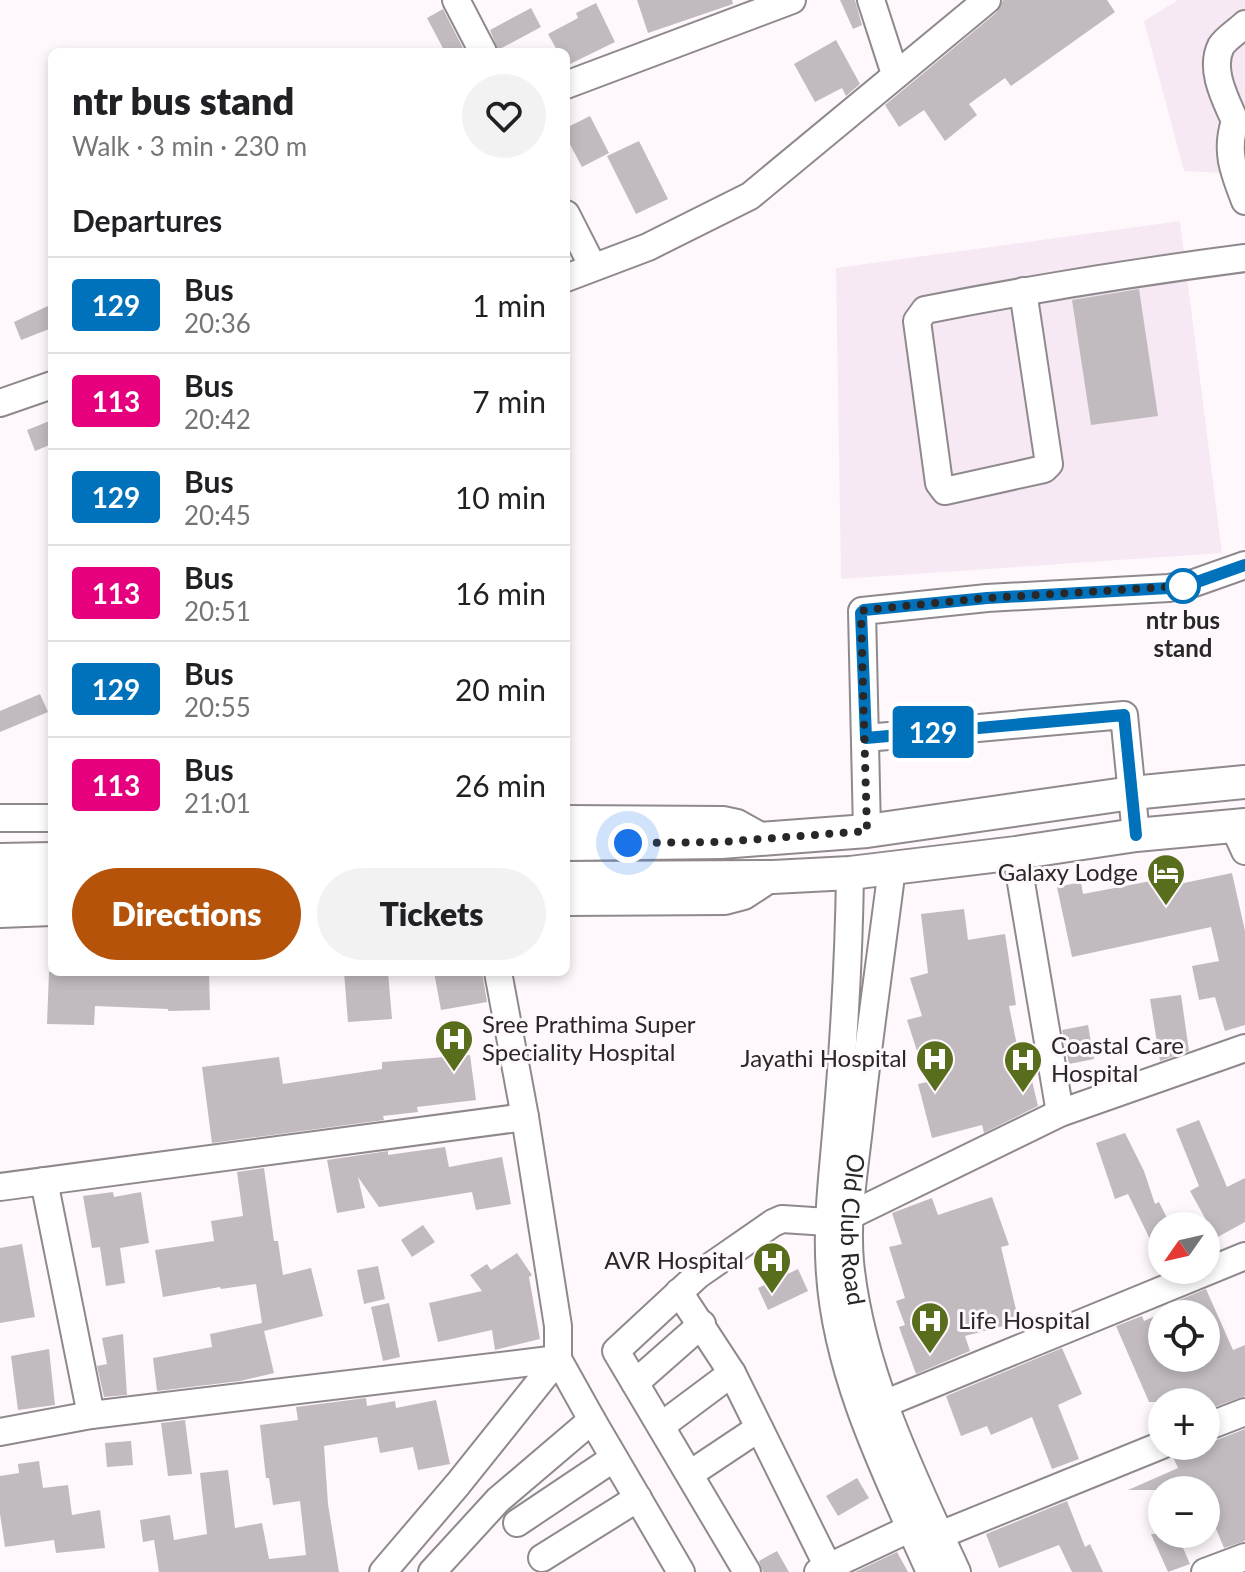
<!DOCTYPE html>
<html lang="en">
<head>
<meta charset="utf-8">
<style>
  :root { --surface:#fff; --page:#f2f2f2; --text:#202124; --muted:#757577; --line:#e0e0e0; --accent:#b45309 }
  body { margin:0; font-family:Lato,sans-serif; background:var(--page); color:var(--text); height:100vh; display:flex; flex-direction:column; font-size:30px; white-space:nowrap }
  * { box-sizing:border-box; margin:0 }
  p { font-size:26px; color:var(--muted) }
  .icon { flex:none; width:44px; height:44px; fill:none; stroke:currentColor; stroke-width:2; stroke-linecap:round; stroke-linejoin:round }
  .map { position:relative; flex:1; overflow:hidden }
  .side { position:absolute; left:48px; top:48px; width:522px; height:928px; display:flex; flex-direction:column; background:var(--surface); border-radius:12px; box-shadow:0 4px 12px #0003 }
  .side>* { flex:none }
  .badge { padding:0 16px; border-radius:6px; font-size:28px; line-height:52px }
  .needle { width:52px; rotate:236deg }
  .fabs { position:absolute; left:1148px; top:1212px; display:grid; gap:16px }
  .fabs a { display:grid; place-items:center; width:72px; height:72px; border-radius:50%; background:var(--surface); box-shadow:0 4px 12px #0003; font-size:40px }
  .you { position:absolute; width:40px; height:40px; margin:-20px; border:6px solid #fff; border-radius:50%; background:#1a73e8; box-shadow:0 0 0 12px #1a73e833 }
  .map>.badge { position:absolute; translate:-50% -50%; box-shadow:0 0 0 4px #fff }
  h2 { padding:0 24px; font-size:30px; line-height:72px }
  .round { display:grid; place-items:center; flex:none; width:84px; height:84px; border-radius:42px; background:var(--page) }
  .overview { display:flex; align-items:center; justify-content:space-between; height:136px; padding:0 24px }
  h1 { font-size:38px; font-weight:800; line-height:60px }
  .action { display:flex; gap:16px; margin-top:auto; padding:16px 24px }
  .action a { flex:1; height:92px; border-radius:48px; background:var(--accent); color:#fff; font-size:32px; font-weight:800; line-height:92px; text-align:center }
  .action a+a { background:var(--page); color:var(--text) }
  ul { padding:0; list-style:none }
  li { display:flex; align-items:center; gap:24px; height:96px; padding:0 24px; border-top:2px solid var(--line) }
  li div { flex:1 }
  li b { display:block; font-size:30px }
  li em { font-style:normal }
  li .badge { min-width:88px; font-weight:700; text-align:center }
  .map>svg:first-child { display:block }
  .built { fill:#f6e9f3 }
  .building { fill:#c1bbc0 }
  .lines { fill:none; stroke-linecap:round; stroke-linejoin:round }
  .minor-casing { stroke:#8f898e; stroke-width:30 }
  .major-casing { stroke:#8f898e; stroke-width:36 }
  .minor { stroke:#fff; stroke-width:26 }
  .major { stroke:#fff; stroke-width:32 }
  .line-casing { stroke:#fff; stroke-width:18 }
  .line { stroke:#0072bc; stroke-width:12 }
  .walk { stroke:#292728; stroke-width:8; stroke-dasharray:0 14.4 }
  .stop-dot { fill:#fff; stroke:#0072bc; stroke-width:4 }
  .labels { text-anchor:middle; stroke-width:6; stroke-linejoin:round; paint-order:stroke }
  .stop-label { font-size:24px; font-weight:bold; fill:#292728; stroke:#fef8fd }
  .poi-label { font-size:24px; fill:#292728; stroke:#fef8fd; text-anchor:end }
  .street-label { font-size:24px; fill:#292728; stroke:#fef8fd }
</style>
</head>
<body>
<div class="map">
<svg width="1245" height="1572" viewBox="0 0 1245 1572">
  <rect width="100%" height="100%" fill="#fef8fd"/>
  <path class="built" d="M1178,0H1245V174L1184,171L1144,21Z
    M1180,221L1222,553L841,579L836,268Z"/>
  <path class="building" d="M637,0H732L733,4L648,33Z
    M840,0H855L862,25L853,29Z
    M1003,0H1107L1115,12L1011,86L1005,78L969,104L977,115L945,141L924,110L899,127L885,105L997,12Z
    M596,3L615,42L566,66V52H558L548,34L578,18L576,13Z
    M531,8L541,27L498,50L490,30Z
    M443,9L465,52H445L427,18Z
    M836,40L860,84L846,96L842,88L815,102L794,64Z
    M590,116L609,153L582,167L566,137V128Z
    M639,141L668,199L636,214L607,156Z
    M1139,289L1158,416L1091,425L1072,300Z
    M52,304V328L21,340L14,322Z
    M52,420V444L35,451L27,430Z
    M40,694L48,712L0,732V711Z
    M1232,873L1245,931V1025L1225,1031L1215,997L1199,1000L1192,966L1219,961L1211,927L1072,957L1057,887L1081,882L1083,894L1177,876L1179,884Z
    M964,909L968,940L1005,934L1016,1005L1009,1006L1021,1065L1028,1064L1038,1106L984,1133L982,1125L932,1138L918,1084L927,1082L907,1020L922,1016L910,978L928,973L921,914Z
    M49,972H209L210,1010L168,1011V1009L95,1006L94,1025L47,1024Z
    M344,972H388L392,1019L348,1022Z
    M434,972H482L487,1002L441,1010Z
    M1181,995L1189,1051L1160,1061L1150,999Z
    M1088,1025L1094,1059L1069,1064L1062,1030Z
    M470,1055L476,1100L417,1107L418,1112L383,1116L384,1120L212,1143L202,1067L279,1057L283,1084L382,1069V1062Z
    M1199,1120L1227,1187L1245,1178V1222L1216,1238L1190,1191L1199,1186L1176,1129Z
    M1125,1133L1144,1171L1155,1204L1159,1202L1171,1226H1162V1264L1128,1194L1115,1199L1096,1143Z
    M445,1147L449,1167L502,1157L511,1204L476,1210L472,1192L379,1207L358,1177L365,1208L337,1213L327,1160L388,1151V1155Z
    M264,1168L274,1241H278L283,1275L311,1268L323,1316L264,1331L274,1373L240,1381L157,1391L153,1358L212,1347L210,1334L262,1323L256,1284L221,1289L220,1287L163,1297L155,1250L214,1241L211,1221L243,1216L237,1172Z
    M113,1192L114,1197L141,1192L149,1243L120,1248L125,1283L106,1286L100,1247L92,1248L83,1196Z
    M992,1197L1009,1245L1001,1247L1019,1322L965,1336L970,1351L916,1374L899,1327L905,1325L896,1301L905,1298L889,1247L902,1244L892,1213L932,1198L938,1215Z
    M423,1225L435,1242L412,1257L401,1240Z
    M22,1244L35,1317L0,1323V1248Z
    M517,1253L532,1275L529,1277L540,1339L495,1350L492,1330L438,1342L429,1303L482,1291L470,1275L487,1264L491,1270Z
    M378,1266L385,1299L364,1304L357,1270Z
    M798,1269L808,1291L768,1310L758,1288Z
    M1206,1289L1233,1350L1245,1345V1396L1206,1410V1402H1149L1116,1326L1142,1316L1144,1321L1162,1313V1358H1206V1314H1183L1177,1301Z
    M389,1303L400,1357L383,1361L371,1307Z
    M123,1334L127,1395L104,1397L97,1366L107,1364L102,1338Z
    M1062,1348L1082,1394L1058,1405L1079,1459L1052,1469L1032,1417L991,1435L987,1426L961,1436L946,1396Z
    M49,1349L55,1405L18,1410L11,1356Z
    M366,1398L367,1406L395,1401L396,1408L436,1400L450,1464L418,1470L413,1447L380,1453L377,1437L324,1446L328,1504L339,1572H159L154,1540L143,1542L140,1520L170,1515L174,1540L207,1534L200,1473L228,1470L235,1528L262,1523L269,1559L306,1555L300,1501L273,1505L269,1478H266L260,1425L298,1420L296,1407Z
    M185,1420L192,1474L168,1476L161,1423Z
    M1245,1429V1541L1224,1548L1206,1505V1490H1128L1178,1468L1173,1457Z
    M131,1441L133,1465L107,1467L105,1443Z
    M39,1461L43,1488L68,1485L72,1515L100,1510L105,1548L56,1553L54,1540L5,1547L0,1514V1476L19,1473L18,1464Z
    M857,1478L869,1498L838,1516L826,1496Z
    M1067,1501L1085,1547L1090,1544L1103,1572H1072L1059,1545L999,1568L986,1534Z
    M1151,1534H1177L1190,1564L1168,1572Z
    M777,1551L789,1572H763L759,1561Z
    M897,1552L908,1572H855Z"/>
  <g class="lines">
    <defs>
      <g id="minor">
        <path d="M456,0L483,52"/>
        <path d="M871,0L895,74"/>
        <path d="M1245,24C1238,31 1226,38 1221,46C1209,70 1226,100 1235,121C1225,152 1234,172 1245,201"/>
        <path d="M566,85L792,0"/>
        <path d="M566,214L593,267"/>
        <path d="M566,278L648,247L750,196L987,0"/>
        <path d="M1023,291L1049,464L1044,469L945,491L939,483L917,321L925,310C1031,289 1137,272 1245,258"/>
        <path d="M0,403L52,385"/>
        <path d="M866,738L1124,715L1136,835"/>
        <path d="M0,818H52"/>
        <path d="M566,819L723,820L737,823L768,840"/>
        <path d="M1234,827L1245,851"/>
        <path d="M867,831L862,611L987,598L1169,588L1194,583L1245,565"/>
        <path d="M1016,853L1060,1113"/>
        <path id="s1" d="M892,868C881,955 868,1042 859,1128C854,1173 846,1218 850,1262C861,1371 912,1474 957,1572"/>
        <path d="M850,873C849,956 844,1039 837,1122C833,1173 826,1223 830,1274C837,1378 888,1478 930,1572"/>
        <path d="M566,902L725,901L744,896L773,877"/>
        <path d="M0,914L52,912"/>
        <path d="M44,1181L91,1415"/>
        <path d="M0,1187L525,1117"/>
        <path d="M849,1216L1060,1113L1245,1048"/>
        <path d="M679,1292L732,1373L828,1567"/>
        <path d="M635,1383L702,1324"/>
        <path d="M884,1404L1245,1256"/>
        <path d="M661,1426L732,1373"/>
        <path d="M1206,1427L1245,1412"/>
        <path d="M0,1432L91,1415L558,1359L592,1420"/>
        <path d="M690,1474L759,1428"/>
        <path d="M517,1523L614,1458"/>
        <path d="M940,1535L1162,1445"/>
        <path d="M542,1558L638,1498"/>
        <path d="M383,1572L458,1484L558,1359V1326L525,1117L498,972"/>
        <path d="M432,1572L498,1500L592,1420L681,1572"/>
        <path d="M747,1572L616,1351L698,1275L773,1223L782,1219L828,1222"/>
        <path d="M818,1572L911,1528"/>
        <path d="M1205,1572L1245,1557"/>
      </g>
      <path id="major" d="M566,844L721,842L867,831L1132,793L1245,782
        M0,860L52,859
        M566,878L773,877L850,873L1016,853L1136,835L1245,825
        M0,887L52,885"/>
    </defs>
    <use href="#minor" class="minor-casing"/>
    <use href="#major" class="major-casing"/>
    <use href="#minor" class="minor"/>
    <use href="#major" class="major"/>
  </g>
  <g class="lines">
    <defs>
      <path id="line" d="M1136,835L1124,715L866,738L861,613L864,610L987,598L1169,588L1194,583L1245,565"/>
    </defs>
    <use href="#line" class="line-casing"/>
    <use href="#line" class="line"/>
    <path class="walk" d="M628,843L721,842L867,831L861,615L864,610L987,598L1183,586"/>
  </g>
  <defs>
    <symbol id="hotel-pin" viewBox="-11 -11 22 30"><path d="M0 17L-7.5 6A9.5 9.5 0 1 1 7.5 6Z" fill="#596e1d" stroke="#fef8fd"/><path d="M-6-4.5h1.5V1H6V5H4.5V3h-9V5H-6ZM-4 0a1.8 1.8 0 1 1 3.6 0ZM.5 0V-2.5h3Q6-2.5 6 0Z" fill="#fff"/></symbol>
    <symbol id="hospital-pin" viewBox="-11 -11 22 30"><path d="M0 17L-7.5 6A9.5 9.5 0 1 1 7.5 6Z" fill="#596e1d" stroke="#fef8fd"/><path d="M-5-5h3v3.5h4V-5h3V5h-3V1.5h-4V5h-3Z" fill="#fff"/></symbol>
  </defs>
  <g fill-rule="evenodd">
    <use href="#hotel-pin" x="1144" y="851" width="44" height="60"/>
    <use href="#hospital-pin" x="432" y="1017" width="44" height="60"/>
    <use href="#hospital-pin" x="913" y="1037" width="44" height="60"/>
    <use href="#hospital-pin" x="1001" y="1038" width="44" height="60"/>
    <use href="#hospital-pin" x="750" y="1239" width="44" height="60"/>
    <use href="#hospital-pin" x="908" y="1299" width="44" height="60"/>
  </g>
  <circle class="stop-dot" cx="1183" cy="586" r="16"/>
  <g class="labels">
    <g class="stop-label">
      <text x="1183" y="629">ntr bus<tspan x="1183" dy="28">stand</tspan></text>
    </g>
    <g class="poi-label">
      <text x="1138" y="881">Galaxy Lodge</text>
      <text x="482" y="1033" text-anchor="start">Sree Prathima Super<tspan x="482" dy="28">Speciality Hospital</tspan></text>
      <text x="1051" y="1054" text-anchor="start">Coastal Care<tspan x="1051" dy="28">Hospital</tspan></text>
      <text x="907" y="1067">Jayathi Hospital</text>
      <text x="744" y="1269">AVR Hospital</text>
      <text x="958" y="1329" text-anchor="start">Life Hospital</text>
    </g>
    <g class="street-label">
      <text dy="8" stroke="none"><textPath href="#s1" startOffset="364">Old Club Road</textPath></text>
    </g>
  </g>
</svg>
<div class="fabs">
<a><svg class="needle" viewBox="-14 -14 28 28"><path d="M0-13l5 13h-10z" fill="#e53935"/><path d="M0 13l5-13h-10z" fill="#757577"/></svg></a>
<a><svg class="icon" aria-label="locate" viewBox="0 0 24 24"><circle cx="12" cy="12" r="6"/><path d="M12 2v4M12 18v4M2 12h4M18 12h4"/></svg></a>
<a>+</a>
<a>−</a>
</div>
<div class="you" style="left:628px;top:843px"></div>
<b class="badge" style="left:933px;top:732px;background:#0072bc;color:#fff">129</b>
<section class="side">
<div class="overview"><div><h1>ntr bus stand</h1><p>Walk · 3 min · 230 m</p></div><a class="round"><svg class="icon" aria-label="heart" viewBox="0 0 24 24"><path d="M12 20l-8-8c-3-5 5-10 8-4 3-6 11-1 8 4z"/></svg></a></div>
<h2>Departures</h2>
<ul>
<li><span class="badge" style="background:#0072bc;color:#fff">129</span><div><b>Bus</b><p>20:36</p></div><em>1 min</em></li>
<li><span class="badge" style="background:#e6007e;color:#fff">113</span><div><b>Bus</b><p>20:42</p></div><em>7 min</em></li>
<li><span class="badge" style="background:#0072bc;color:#fff">129</span><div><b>Bus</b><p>20:45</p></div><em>10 min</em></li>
<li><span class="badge" style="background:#e6007e;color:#fff">113</span><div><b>Bus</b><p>20:51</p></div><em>16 min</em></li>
<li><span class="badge" style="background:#0072bc;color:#fff">129</span><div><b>Bus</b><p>20:55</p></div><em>20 min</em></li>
<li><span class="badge" style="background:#e6007e;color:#fff">113</span><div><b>Bus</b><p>21:01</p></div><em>26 min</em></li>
</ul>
<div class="action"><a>Directions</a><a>Tickets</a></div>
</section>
</div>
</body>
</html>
